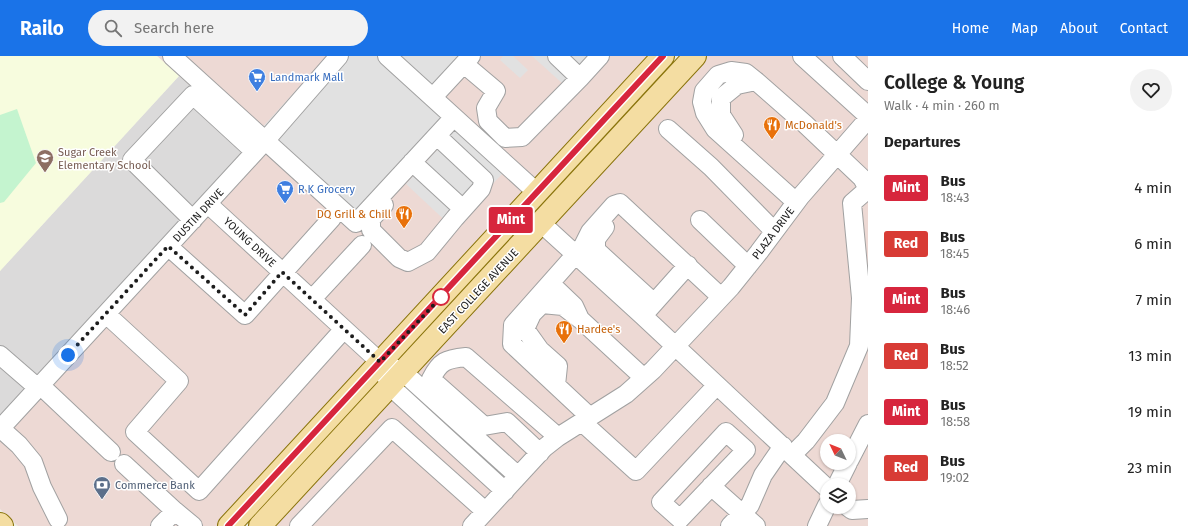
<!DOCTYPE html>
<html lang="en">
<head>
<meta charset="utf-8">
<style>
  :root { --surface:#fff; --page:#f2f2f2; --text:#222; --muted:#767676; --accent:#1a73e8 }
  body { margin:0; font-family:"Fira Sans",sans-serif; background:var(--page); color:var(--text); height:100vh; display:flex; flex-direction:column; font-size:15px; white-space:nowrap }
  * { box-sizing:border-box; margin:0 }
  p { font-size:13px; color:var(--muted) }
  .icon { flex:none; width:22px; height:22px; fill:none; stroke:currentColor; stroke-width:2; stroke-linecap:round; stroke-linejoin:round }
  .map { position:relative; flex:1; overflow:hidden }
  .sheet { display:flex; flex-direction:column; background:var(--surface); width:320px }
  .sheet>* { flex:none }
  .badge { padding:0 8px; border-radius:3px; font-size:14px; line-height:26px }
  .needle { width:26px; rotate:313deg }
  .tools { position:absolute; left:820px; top:378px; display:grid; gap:8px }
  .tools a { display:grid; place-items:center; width:36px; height:36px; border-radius:50%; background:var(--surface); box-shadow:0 1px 3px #0004; font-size:20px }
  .you { position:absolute; width:20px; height:20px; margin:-10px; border:3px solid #fff; border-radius:50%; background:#1a73e8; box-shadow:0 0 0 6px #1a73e833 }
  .map>.badge { position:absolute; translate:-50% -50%; box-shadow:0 0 0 2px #fff }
  h2 { padding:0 16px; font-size:15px; line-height:36px }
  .round { display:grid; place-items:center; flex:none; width:42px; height:42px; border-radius:21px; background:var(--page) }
  .head { display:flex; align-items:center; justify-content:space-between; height:68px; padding:0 16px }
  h1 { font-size:19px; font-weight:600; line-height:30px }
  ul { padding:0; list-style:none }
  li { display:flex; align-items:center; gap:12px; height:56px; padding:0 16px }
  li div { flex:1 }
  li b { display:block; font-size:15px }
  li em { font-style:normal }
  li .badge { min-width:44px; font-weight:700; text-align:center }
  header { display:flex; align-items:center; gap:24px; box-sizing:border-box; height:56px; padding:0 20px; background:var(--accent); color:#fff }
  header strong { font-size:19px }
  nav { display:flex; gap:22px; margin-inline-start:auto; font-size:14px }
  .search { width:280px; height:36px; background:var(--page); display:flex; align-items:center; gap:10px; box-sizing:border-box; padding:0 14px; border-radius:22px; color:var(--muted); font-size:15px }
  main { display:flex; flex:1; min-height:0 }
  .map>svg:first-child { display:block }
  .residential { fill:#dbdada }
  .commercial { fill:#edd9d4; fill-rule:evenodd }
  .education { fill:#f7fcde }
  .park { fill:#c4f4cf }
  .parking { fill:#e1e1e1 }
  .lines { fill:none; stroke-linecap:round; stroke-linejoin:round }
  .minor-casing { stroke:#a1a1a1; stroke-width:20 }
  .major-casing { stroke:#8a740c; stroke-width:24 }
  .minor { stroke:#fff; stroke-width:18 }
  .major { stroke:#f4dda2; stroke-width:22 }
  .line-casing { stroke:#fff; stroke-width:9 }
  .line { stroke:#d7263d; stroke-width:6 }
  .walk { stroke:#1d1d1d; stroke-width:4; stroke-dasharray:0 7.2 }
  .stop-dot { fill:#fff; stroke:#d7263d; stroke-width:2 }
  .labels { text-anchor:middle; stroke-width:3; stroke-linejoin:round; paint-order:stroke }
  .shop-label { font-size:11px; fill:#366cbe; stroke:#fff; text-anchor:start }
  .food-label { font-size:11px; fill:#c56008; stroke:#fff; text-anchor:start }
  .education-label { font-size:11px; fill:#785e54; stroke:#fff; text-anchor:start }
  .street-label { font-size:11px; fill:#1d1d1d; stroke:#fff }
  .service-label { font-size:11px; fill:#4e5e75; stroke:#fff; text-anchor:start }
</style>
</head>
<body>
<header>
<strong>Railo</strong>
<div class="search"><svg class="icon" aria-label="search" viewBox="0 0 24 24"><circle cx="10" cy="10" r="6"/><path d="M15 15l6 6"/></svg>Search here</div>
<nav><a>Home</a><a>Map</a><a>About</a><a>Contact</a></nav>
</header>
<main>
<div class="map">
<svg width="868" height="470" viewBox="0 0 868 470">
  <rect width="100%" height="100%" fill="#edece4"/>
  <path class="residential" d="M179,20L265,97L0,386V215Z"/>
  <path class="commercial" d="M157,0H653L217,470H18L0,453V386L265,97Z
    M707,0H868V470H272ZM827,385H849V407H827ZM827,429H849V451H827Z"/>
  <path class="education" d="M0,0H157L179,20L0,215Z"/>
  <path class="park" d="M17,53L36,107L4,146L0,147V59Z"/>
  <path class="parking" d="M327,0H465L426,43L448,62L356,163L259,75Z
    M503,0H513L528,14L520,22L500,4Z
    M532,0H588L563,28Z
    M456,73L503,117L452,171L406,128Z"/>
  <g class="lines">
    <defs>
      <path id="minor" d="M172,0L356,167L454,61
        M387,0L532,132
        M557,0L580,22L600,0
        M802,0L868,60
        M842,0L868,25
        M464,8L496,35L486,52L488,65L505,82L522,81L580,22
        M433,41L471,0
        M668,73L711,111L774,175
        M734,79L721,59V42L737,29L756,25
        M412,106L463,153
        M796,146L715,73L705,57L702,46L704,35L718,19L731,15L746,17L756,25L805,68L862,122L868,133L852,147L861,242
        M208,148L380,306L403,316L518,420
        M384,149L371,163V174L399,202L408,206L427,196L455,162L481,133L484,124L437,80
        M193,164L132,104L193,39L255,96
        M700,164L748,210
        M541,167L642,259L827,432
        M605,171L596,183V194L654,247
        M169,191L245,259L332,162
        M551,228L574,250L580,263L644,322
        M312,243L362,189
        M647,255L688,209
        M106,258L179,325L135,376L199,435L344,273
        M0,299L38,332
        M385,318L390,330L505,435
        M40,329L111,396
        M556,329L558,310L540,294L525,273L532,258L542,248L563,250L580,263
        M590,361L512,288L513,269L583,190L590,176L614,149L620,147L721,241
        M582,366L636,415L717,329
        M0,372L19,389L33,406L42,431L58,463
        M0,373L265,85L339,0
        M726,376L746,394L680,463L661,446Z
        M540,397L507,366L484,370L431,323C440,305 446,303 466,301L558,381
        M792,399L806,385L835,347L859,290L861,242H868
        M849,405L868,368
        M124,408L175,455
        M837,429L848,407
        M711,430L756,470
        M848,451L852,454L868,453
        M160,470L175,455L193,470
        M299,470L392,372L485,455
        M472,470L544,392L558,381L626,338L653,314L731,231L759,196L800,141L868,63
        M730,470L750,449L763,419L783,390
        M817,470L827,449"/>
      <path id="major" d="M0,468L2,470
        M229,470L663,0
        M260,470L695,0"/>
    </defs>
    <use href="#minor" class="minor-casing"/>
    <use href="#major" class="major-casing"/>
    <use href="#minor" class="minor"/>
    <use href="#major" class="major"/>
  </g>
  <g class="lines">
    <defs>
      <path id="line" d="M228,470L663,0"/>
    </defs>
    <use href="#line" class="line-casing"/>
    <use href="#line" class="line"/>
    <path class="walk" d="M68,299L168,190L245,259L282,216L380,306L441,241"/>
  </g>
  <defs>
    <symbol id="supermarket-pin" viewBox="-11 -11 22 30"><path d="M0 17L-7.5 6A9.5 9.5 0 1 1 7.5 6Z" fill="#3f7fe0" stroke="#fff"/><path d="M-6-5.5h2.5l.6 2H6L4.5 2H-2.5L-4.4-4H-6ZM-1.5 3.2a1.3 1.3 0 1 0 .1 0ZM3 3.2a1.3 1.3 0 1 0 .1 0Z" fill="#fff"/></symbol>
    <symbol id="restaurant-pin" viewBox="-11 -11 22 30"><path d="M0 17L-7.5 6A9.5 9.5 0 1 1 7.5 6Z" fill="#e8710a" stroke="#fff"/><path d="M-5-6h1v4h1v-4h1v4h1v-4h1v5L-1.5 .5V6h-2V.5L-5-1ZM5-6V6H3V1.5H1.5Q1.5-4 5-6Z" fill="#fff"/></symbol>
    <symbol id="school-pin" viewBox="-11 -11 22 30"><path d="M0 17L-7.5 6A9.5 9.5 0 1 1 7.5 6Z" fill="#8d6e63" stroke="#fff"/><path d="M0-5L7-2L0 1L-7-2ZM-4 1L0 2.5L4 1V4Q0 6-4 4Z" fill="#fff"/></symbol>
    <symbol id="bank-pin" viewBox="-11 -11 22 30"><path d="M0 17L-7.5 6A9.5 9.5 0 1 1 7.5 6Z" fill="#5c6f8a" stroke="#fff"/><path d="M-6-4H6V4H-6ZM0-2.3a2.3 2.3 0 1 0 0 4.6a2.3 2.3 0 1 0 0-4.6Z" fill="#fff"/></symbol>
  </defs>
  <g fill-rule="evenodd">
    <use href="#supermarket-pin" x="247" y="11" width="20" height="27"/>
    <use href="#restaurant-pin" x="762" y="59" width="20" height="27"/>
    <use href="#school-pin" x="35" y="92" width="20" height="27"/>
    <use href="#supermarket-pin" x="275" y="123" width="20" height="27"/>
    <use href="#restaurant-pin" x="394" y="148" width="20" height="27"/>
    <use href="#restaurant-pin" x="554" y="263" width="20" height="27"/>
    <use href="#bank-pin" x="92" y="419" width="20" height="27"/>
  </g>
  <circle class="stop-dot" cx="441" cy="241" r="8"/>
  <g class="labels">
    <g class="shop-label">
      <text x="270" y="25">Landmark Mall</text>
      <text x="298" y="137">R K Grocery</text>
    </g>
    <g class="food-label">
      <text x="785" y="73">McDonald's</text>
      <text x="391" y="162" text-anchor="end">DQ Grill &amp; Chill</text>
      <text x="577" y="277">Hardee's</text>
    </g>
    <g class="education-label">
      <text x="58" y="100">Sugar Creek<tspan x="58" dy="13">Elementary School</tspan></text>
    </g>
    <g class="street-label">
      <text transform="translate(198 159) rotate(-47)" y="4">DUSTIN DRIVE</text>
      <text transform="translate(773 177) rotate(-53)" y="4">PLAZA DRIVE</text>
      <text transform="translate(250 186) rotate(43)" y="4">YOUNG DRIVE</text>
      <text transform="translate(478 235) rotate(-47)" y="4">EAST COLLEGE AVENUE</text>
    </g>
    <g class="service-label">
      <text x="115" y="433">Commerce Bank</text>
    </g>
  </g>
</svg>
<div class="tools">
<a><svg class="needle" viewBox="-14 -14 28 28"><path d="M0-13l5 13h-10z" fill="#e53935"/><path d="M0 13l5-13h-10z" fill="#767676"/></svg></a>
<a><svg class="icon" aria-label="layers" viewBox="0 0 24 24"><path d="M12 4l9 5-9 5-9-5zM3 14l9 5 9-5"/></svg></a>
</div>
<div class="you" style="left:68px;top:299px"></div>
<b class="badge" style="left:511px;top:164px;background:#d7263d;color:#fff">Mint</b>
</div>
<section class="sheet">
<div class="head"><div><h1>College &amp; Young</h1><p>Walk · 4 min · 260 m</p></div><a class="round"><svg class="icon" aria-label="heart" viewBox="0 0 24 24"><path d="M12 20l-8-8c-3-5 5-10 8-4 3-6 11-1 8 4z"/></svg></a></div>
<h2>Departures</h2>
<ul>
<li><span class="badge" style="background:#d7263d;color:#fff">Mint</span><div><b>Bus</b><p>18:43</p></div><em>4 min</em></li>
<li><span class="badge" style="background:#d83b35;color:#fff">Red</span><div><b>Bus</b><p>18:45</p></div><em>6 min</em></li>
<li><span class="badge" style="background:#d7263d;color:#fff">Mint</span><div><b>Bus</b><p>18:46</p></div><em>7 min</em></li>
<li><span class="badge" style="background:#d83b35;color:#fff">Red</span><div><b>Bus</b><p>18:52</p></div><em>13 min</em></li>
<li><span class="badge" style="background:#d7263d;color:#fff">Mint</span><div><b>Bus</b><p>18:58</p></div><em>19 min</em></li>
<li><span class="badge" style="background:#d83b35;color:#fff">Red</span><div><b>Bus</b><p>19:02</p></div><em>23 min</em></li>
</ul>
</section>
</main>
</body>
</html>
